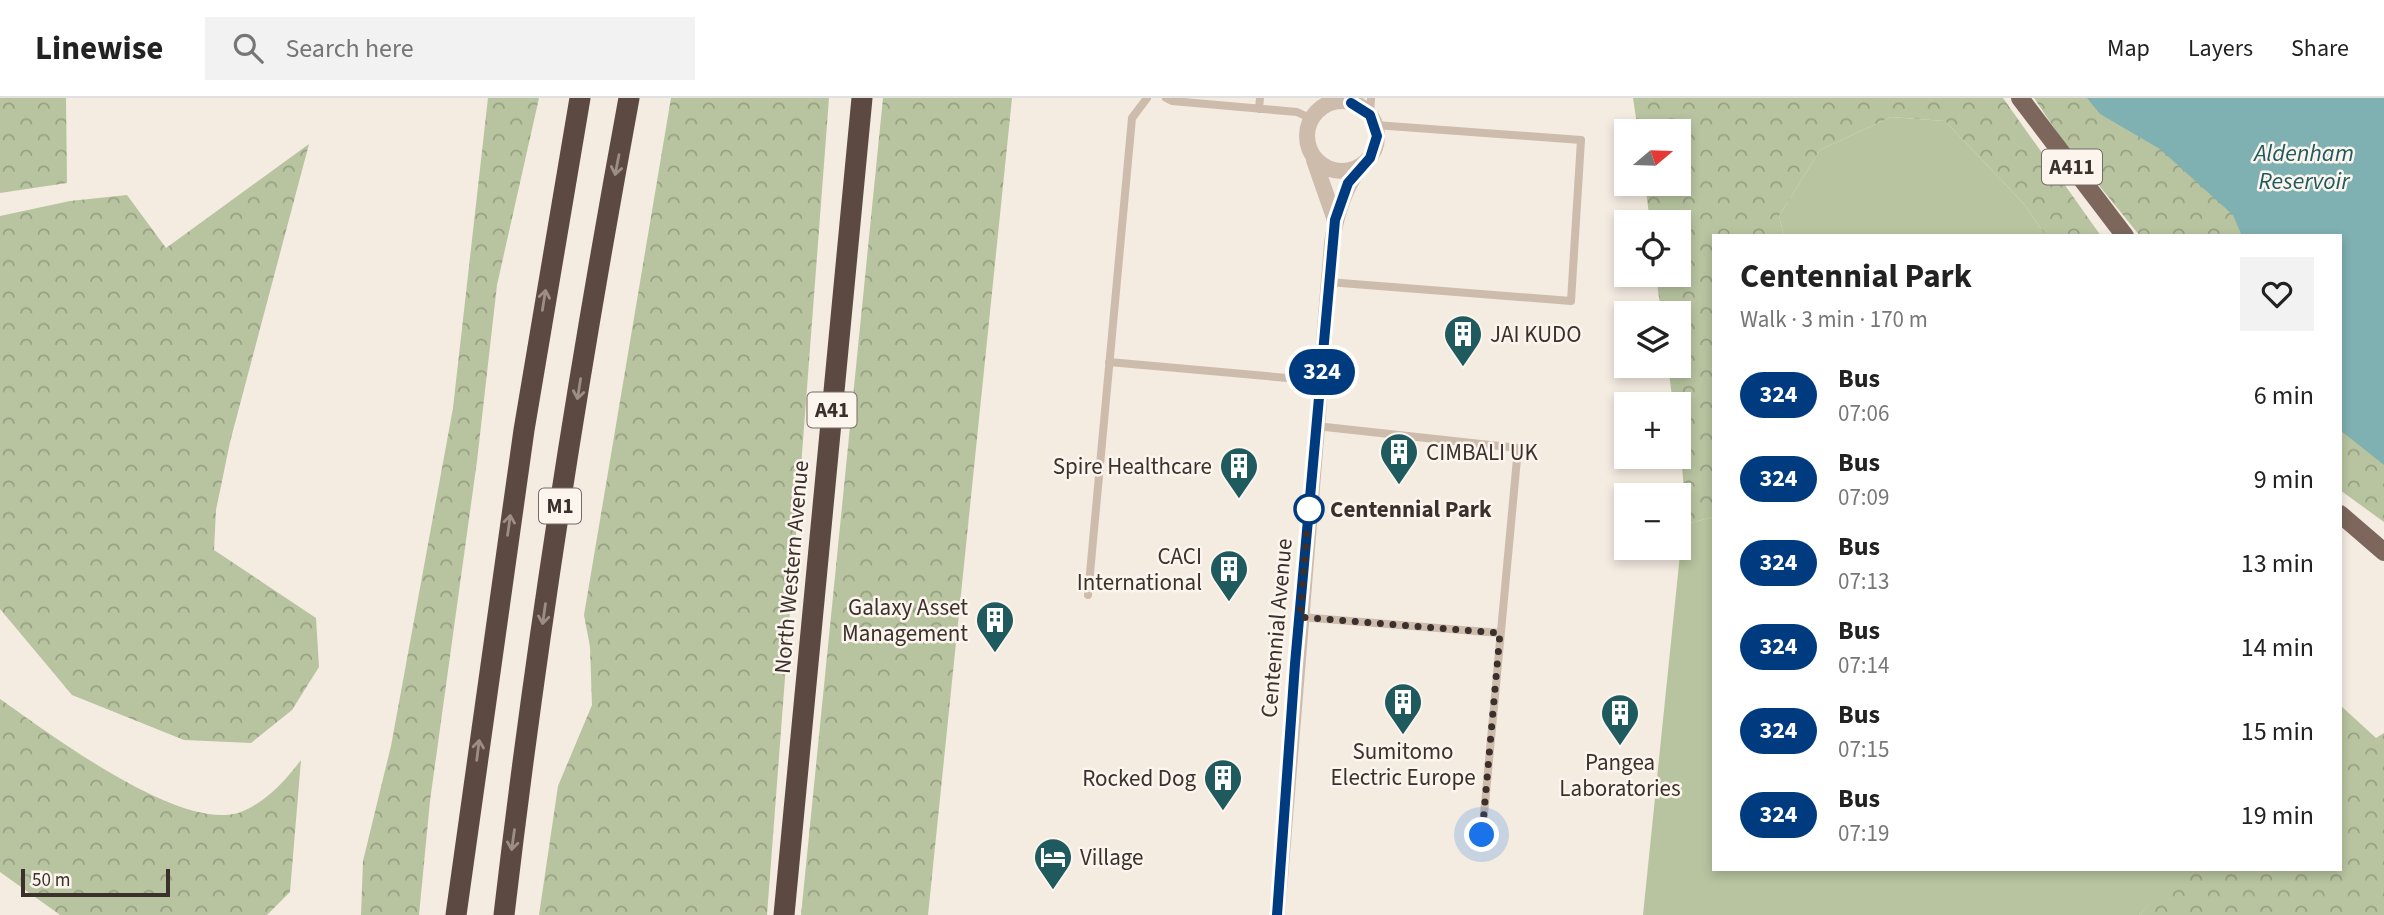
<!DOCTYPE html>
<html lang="en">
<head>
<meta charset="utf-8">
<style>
  :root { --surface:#fff; --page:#f2f2f2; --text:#222; --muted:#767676; --line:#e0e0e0 }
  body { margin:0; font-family:"Source Sans 3",sans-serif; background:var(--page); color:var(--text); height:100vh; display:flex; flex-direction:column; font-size:26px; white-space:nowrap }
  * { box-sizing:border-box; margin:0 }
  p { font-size:23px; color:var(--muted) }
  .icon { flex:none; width:38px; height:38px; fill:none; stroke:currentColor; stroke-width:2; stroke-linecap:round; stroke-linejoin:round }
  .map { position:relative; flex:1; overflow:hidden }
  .sheet { position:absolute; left:1712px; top:136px; width:630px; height:637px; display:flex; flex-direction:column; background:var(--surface); border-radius:0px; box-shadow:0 4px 10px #0003 }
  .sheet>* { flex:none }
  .badge { padding:0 14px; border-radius:23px; font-size:24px; line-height:46px }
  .needle { width:46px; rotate:71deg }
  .buttons { position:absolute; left:1614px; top:21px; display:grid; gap:14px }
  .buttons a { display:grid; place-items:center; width:77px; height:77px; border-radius:0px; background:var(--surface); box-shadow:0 4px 10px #0003; font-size:35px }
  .scale { position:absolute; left:21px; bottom:18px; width:149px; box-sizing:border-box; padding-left:7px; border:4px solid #3b302b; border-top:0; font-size:19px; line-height:24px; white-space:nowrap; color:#3b302b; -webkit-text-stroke:5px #fbf5ee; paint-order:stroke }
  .you { position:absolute; width:35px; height:35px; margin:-18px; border:5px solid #fff; border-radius:50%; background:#1a73e8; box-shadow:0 0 0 10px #1a73e833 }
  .map>.badge { position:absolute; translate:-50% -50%; box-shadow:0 0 0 4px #fff }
  .round { display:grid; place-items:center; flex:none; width:74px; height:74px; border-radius:0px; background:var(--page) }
  .summary { display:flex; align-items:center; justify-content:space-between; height:119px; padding:0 28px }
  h1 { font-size:33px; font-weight:700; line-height:52px }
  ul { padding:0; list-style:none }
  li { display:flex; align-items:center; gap:21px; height:84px; padding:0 28px }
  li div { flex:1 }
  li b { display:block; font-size:26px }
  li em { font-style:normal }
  li .badge { min-width:77px; font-weight:700; text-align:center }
  header { display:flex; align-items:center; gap:42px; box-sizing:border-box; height:98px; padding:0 35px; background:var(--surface); border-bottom:2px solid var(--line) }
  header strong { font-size:33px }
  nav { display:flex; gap:38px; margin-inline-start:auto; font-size:24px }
  .search { width:490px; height:63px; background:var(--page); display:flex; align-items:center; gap:18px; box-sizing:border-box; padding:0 24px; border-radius:0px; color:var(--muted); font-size:26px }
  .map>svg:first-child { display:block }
  .grass { fill:#b8c4a0 }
  .forest { fill:url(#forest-crowns) }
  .water { fill:#7fb0b2 }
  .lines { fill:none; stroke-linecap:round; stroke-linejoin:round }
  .lane { stroke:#cdbbac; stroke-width:8 }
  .street { stroke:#cdbbac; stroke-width:16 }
  .primary { stroke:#7d675c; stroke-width:18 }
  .highway { stroke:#5c4a42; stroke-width:21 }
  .oneway { stroke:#9c8e87 }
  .line-casing { stroke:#fff; stroke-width:16 }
  .line { stroke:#003b80; stroke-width:10 }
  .walk { stroke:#3b302b; stroke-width:7; stroke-dasharray:0 12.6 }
  .stop-dot { fill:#fff; stroke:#003b80; stroke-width:3.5 }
  .labels { text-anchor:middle; stroke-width:5; stroke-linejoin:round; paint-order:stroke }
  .shield { fill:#fbf5ee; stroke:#756b66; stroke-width:2 }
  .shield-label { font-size:21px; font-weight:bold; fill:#3b302b }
  .poi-label { font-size:23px; fill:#3b302b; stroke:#fbf5ee; text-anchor:end }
  .stop-label { font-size:23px; font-weight:bold; fill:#3b302b; stroke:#fbf5ee; text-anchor:start }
  .street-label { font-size:23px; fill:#3b302b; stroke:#fbf5ee }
  .water-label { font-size:24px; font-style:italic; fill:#1f5a5e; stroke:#fbf5ee }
</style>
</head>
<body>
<header>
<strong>Linewise</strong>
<div class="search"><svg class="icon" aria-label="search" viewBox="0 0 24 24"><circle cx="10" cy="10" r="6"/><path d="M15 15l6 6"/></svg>Search here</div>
<nav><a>Map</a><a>Layers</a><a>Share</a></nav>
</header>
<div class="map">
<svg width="2384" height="817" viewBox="0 0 2384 817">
  <defs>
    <pattern id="forest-crowns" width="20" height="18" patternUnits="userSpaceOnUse" patternTransform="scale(1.75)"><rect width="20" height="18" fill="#b8c4a0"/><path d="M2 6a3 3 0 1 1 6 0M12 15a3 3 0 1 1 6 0" fill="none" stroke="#97a083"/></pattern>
  </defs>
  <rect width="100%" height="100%" fill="#f4ebe1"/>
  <path class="grass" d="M1891,19L1945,23L2024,106L2046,138H1784L1779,118L1820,52Z
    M1713,419V772H2184V774L2139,817H1643L1683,427Z"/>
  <path class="forest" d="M0,0H66L67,85L0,95Z
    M488,0H539L497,187L477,363L430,703L419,817H361L363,763L391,648L453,310Z
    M671,0H829L767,817H539L558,688L592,607L590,549L584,517Z
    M883,0H1012L928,817H801Z
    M1633,0H2003L2101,138H2046L2024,106L1945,23L1891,19L1820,52L1779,118L1784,138H1713V419L1683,427C1687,386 1678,347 1678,306H1673L1668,268H1678V215H1661L1656,177H1678V124H1650L1645,86H1678V33H1638Z
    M2034,0H2384V424L2340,392V138H2140L2063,43Z
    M309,46L230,344L216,412L214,452L316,520L319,569L292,612L251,645L184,642L72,597L0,511V118L70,103L127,97L166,150Z
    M0,601C49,635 182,736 241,714C266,704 285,683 301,662L290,794L267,817H60L56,814L0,774Z
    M2340,607L2376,640L2384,635V817H2139L2184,772H2340Z"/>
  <path class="water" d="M2087,0H2384V367L2340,332V138H2242L2233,117L2160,51L2100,16Z"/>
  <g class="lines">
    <path class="lane" d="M1166,0L1172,3L1297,14L1312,21
      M1259,11L1260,0
      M1370,17L1371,0
      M1328,184L1571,203L1581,42L1375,27
      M1109,264L1321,283
      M1316,328L1518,350L1482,738
      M1088,497L1132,20L1147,0
      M1300,519L1500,535"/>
    <path class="street" d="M1307 38a35 35 0 1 1 70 0a35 35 0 1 1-70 0Z
      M1314,62L1335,122
      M1277,817L1332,145C1336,116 1344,91 1361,68"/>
    <path class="primary" d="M2020,0L2125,138
      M2340,416L2384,454"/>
    <path class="highway" d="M456,817L524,332L580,0
      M504,817C536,543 579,271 629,0
      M784,817L862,0"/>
  </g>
  <defs><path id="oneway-shaft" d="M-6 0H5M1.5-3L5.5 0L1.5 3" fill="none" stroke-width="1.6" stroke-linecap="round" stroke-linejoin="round" transform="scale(1.75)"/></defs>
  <g class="oneway">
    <use href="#oneway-shaft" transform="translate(617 67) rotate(101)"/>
    <use href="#oneway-shaft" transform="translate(544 202) rotate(-81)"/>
    <use href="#oneway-shaft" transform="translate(579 291) rotate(99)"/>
    <use href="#oneway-shaft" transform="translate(509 427) rotate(-82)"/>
    <use href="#oneway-shaft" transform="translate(544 516) rotate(98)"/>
    <use href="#oneway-shaft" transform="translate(478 652) rotate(-83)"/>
    <use href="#oneway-shaft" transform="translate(513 742) rotate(98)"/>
  </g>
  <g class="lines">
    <defs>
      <path id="line" d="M1277,817L1295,566L1335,122L1348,85L1370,60L1377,38L1370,17L1351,5"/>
    </defs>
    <use href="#line" class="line-casing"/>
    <use href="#line" class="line"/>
    <path class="walk" d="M1309,411L1300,519L1500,535L1482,737"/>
  </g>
  <defs>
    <symbol id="building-pin" viewBox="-11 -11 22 30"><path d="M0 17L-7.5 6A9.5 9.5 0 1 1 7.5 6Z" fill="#1f5a5e" stroke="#fbf5ee"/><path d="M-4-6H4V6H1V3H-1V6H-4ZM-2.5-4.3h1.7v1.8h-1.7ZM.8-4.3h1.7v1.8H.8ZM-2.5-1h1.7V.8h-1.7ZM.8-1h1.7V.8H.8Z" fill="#fff"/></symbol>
    <symbol id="hotel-pin" viewBox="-11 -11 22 30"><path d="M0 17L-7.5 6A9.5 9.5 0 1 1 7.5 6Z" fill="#1f5a5e" stroke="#fbf5ee"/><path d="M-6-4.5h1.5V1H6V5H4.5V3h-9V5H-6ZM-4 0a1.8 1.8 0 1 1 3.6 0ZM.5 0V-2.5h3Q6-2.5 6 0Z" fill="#fff"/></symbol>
  </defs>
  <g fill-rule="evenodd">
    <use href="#building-pin" x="1441" y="214" width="44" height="60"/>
    <use href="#building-pin" x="1377" y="332" width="44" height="60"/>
    <use href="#building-pin" x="1217" y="346" width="44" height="60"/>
    <use href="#building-pin" x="1207" y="449" width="44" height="60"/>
    <use href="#building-pin" x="973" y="500" width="44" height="60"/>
    <use href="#building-pin" x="1381" y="582" width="44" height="60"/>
    <use href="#building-pin" x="1598" y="593" width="44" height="60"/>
    <use href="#building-pin" x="1201" y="658" width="44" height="60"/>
    <use href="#hotel-pin" x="1031" y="737" width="44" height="60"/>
  </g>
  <circle class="stop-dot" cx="1309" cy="411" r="14"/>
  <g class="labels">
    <g class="shield">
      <rect x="2042" y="51.5" width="60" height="35" rx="5"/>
      <rect x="807.5" y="294.5" width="49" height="35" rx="5"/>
      <rect x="539" y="390.5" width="42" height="35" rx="5"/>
    </g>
    <g class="shield-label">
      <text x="2072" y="76">A411</text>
      <text x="832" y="319">A41</text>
      <text x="560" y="415">M1</text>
    </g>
    <g class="poi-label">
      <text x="1490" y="244" text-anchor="start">JAI KUDO</text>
      <text x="1426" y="362" text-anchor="start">CIMBALI UK</text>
      <text x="1212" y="376">Spire Healthcare</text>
      <text x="1202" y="466">CACI<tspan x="1202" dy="26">International</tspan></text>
      <text x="968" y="517">Galaxy Asset<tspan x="968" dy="26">Management</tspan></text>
      <text x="1403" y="661" text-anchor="middle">Sumitomo<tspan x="1403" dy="26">Electric Europe</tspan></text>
      <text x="1620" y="672" text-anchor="middle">Pangea<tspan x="1620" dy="26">Laboratories</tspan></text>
      <text x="1196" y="688">Rocked Dog</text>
      <text x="1080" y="767" text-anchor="start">Village</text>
    </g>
    <g class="stop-label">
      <text x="1330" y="419">Centennial Park</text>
    </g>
    <g class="street-label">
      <text transform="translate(791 469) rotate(-85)" y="8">North Western Avenue</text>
      <text transform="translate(1276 530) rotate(-85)" y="8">Centennial Avenue</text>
    </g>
    <g class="water-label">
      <text x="2304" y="63">Aldenham<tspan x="2304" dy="28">Reservoir</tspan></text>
    </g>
  </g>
</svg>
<div class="buttons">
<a><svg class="needle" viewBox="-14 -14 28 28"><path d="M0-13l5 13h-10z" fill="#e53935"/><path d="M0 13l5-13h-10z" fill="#767676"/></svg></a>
<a><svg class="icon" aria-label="locate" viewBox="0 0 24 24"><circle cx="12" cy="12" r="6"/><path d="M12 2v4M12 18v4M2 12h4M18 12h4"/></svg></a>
<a><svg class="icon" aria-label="layers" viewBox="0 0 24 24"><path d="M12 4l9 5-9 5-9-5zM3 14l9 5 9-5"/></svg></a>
<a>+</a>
<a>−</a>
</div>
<div class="scale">50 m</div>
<div class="you" style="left:1482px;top:737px"></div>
<b class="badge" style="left:1322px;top:274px;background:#003b80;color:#fff">324</b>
<section class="sheet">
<div class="summary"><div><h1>Centennial Park</h1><p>Walk · 3 min · 170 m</p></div><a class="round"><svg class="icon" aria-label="heart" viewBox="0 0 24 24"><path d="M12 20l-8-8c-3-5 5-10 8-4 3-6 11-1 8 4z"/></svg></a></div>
<ul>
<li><span class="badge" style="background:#003b80;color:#fff">324</span><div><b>Bus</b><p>07:06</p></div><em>6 min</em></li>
<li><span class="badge" style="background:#003b80;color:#fff">324</span><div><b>Bus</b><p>07:09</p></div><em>9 min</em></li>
<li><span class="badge" style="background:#003b80;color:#fff">324</span><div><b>Bus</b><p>07:13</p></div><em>13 min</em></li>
<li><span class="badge" style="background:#003b80;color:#fff">324</span><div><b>Bus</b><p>07:14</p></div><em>14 min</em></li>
<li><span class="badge" style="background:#003b80;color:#fff">324</span><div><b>Bus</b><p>07:15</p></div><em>15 min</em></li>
<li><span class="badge" style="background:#003b80;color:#fff">324</span><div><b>Bus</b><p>07:19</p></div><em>19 min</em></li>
</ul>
</section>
</div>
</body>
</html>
